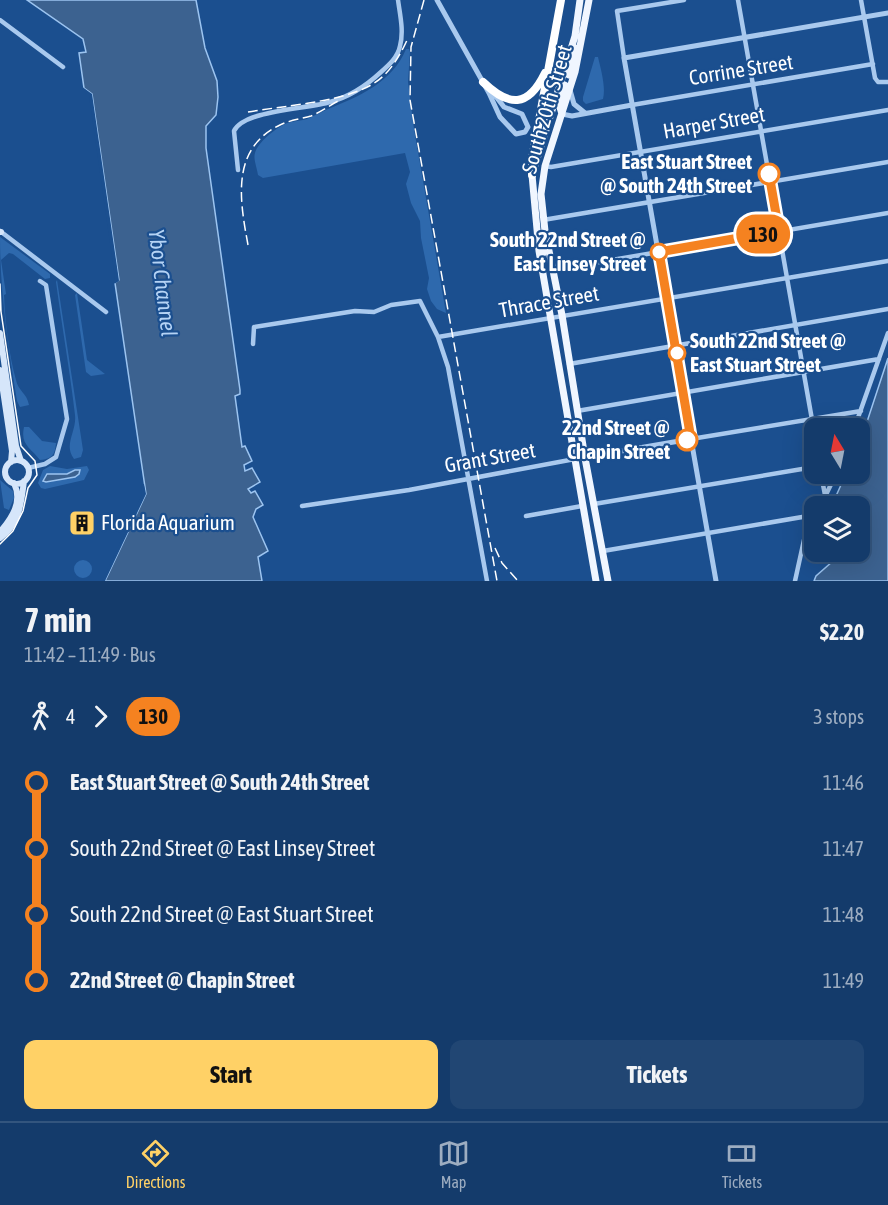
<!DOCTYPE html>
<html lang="en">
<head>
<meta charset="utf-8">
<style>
  :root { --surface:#143b6b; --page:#214673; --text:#f1f3f6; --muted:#9dadc1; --line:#33557e; --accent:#ffd166 }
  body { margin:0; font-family:"Asap Condensed",sans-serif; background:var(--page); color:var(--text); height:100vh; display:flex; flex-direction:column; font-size:22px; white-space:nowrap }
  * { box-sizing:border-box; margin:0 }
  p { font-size:20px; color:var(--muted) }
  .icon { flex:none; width:33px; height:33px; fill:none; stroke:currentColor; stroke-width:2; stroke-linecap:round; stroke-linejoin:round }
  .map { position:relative; height:581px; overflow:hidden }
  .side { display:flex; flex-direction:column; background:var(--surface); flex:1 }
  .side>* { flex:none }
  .badge { padding:0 12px; border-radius:20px; font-size:21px; line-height:39px }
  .needle { width:39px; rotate:350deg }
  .controls { position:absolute; left:804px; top:418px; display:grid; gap:12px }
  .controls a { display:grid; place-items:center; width:66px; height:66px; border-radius:12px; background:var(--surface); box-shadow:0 6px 24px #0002,0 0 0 2px var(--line); font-size:30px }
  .map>.badge { position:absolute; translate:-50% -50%; box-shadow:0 0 0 3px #fff }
  .legs { display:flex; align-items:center; gap:9px; height:66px; padding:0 24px; font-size:20px }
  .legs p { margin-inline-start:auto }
  .headline { display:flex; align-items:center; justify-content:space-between; height:102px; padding:0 24px }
  h1 { font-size:33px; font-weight:700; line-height:45px }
  .action { display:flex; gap:12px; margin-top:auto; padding:12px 24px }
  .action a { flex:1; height:69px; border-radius:12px; background:var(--accent); color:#111; font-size:24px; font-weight:700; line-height:69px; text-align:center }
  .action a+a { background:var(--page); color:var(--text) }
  ul { padding:0 24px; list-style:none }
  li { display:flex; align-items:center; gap:21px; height:66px; font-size:22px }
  li i { display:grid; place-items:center; width:9px; height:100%; margin:0 8px; background:currentColor }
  li i::after { content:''; width:15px; height:15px; margin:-8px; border:4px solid; border-radius:50%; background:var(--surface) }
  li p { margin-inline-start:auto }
  li:first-child i { background:linear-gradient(#0000 50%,currentColor 0) }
  li:last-child i { background:linear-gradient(currentColor 50%,#0000 0) }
  .dock { display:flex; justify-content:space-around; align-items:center; height:84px; border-top:2px solid var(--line); background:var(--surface); font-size:16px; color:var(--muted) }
  .dock a { display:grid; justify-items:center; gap:3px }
  .dock .on { color:var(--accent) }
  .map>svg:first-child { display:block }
  .green { fill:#2e69ad }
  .water { fill:#3c6290; stroke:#9cc4f0; stroke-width:1.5 }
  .pier { fill:#1b4f8f }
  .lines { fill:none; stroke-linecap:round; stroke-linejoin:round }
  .minor { stroke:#a9c9ee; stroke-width:4.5 }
  .tertiary { stroke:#a9c9ee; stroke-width:5 }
  .secondary { stroke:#d6e6fa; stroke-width:6 }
  .primary { stroke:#f0f6ff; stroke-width:7 }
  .motorway { stroke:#fff; stroke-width:8 }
  .tram { stroke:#fff; stroke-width:1.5 }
  .rail { stroke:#fff; stroke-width:1.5; stroke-dasharray:10 4.5; stroke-linecap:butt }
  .line-1-casing { stroke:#fff; stroke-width:14 }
  .line-1 { stroke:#f58220; stroke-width:9 }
  .stop-1-dot { fill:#fff; stroke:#f58220; stroke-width:3 }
  .labels { text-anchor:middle; stroke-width:4.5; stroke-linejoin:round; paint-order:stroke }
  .street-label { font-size:21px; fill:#fff; stroke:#1b4f8f }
  .stop-label { font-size:21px; font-weight:bold; fill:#fff; stroke:#1b4f8f; text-anchor:end }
  .poi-label { font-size:21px; fill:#fff; stroke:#1b4f8f; text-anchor:start }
  .water-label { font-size:22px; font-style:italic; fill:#b5d3f5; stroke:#1b4f8f }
</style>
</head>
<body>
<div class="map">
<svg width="888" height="581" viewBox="0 0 888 581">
  <rect width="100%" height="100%" fill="#1b4f8f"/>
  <path class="green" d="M406,49H409L410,52L408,82L414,129L446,313L437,309L431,301L427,289L429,278L421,238L420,221L411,203L406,184L410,172L405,153L263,178L258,175C257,168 253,159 255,153C258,142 275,129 285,124C291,121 300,121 307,119C314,116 321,112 328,109C358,97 393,82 406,49Z
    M595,57H598C601,70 606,87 603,99L586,104L583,101V97Z
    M0,237L50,274V278L45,279L13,254L9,253L1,260L6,294L4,295C5,321 9,356 16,380C18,391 27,393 29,405L20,407L17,401C8,346 0,292 0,237Z
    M57,280L83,450L81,457L74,459C63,445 77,431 75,415C70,371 62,327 56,282Z
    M77,293L87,360L105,374L91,376L86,372L75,295Z
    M24,427H29L42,441L56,443C55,455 52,459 40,460C31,448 20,445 24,427Z
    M50,466L67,469L87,466L89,470L84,480L45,489L41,488L38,483L43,470Z
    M0,480L13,491L14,498L9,510L4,508Z
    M74 569a9 9 0 1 1 18 0a9 9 0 1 1-18 0Z"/>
  <path class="water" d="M27,0H196L205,48L217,81L218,97L216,115L206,126V148L240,390V394L235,396L242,447L245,446L252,461L244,465L245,471L252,468L260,482L248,489L251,493L255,491L263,505L256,509L253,517L268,551L258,557L262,581H105L146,494L115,283L119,280L92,94L84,88L79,53L86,52L83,39Z
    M888,358V581H814L816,576L833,561L830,552H860V507H831L846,474H860V443Z
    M75,470H80L79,474L75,477L46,482L43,481L47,474H67Z"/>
  <path class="pier" d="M81,86L92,94L119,281L116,283L112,284L115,278L89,96L81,90Z
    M141,484H144L146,494L105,581H102L142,494Z"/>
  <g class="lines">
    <path class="minor" d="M738,0L814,431
      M861,0L875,78L878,82H888
      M0,20L63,67
      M624,58L617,11L684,0
      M632,105L873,64
      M545,166L551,167L888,110
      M238,170L234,131C244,110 308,109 330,102C349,97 367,85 381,72C389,65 398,57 400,46C404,31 400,15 398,0
      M543,220L888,162
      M0,231L106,312
      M553,270L888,213
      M438,337L888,261
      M253,344L254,327L355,311L374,312L391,305L420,301L438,337L448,367L487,581
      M569,364L888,309
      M577,411L879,359
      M854,429L888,333
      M691,439L861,411
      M28,468L45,464L56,457L67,419L46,285L40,281
      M821,474L825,495
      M594,504L814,467
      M302,506L409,490L575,459
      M820,507L836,474
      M526,516L582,506
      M603,551L814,515
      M795,581L804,540L814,517"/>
    <path class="tertiary" d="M437,0L489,93L500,117L516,134L525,132L528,127L522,114L504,107L494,94
      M570,90L574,104L585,113
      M562,114L572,116L632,105
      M575,459L691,439
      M716,581L624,58L888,13"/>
    <path class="secondary" d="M0,232H1
      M0,333L16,446L21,461
      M0,370L12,451L11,462
      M5 472a12 12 0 1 1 24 0a12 12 0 1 1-24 0Z
      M0,532C12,518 23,502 14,483
      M0,538C20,524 21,503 24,481"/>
    <path class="primary" d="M580,0L575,36L532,175L539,251L596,581
      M589,0L575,72L545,166L541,194L545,231L562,315L585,458L608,581
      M569,75L575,48
      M562,114L559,104L565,85
      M540,259L544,251L542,236"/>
    <path class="motorway" d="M483,82C509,107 528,108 545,73
      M532,175V159L561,0"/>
    <path class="tram" d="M0,284L1,312
      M0,305L21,446L35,461L37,475L28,488L23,511L13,531L0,544"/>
    <path class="rail" d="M424,0L411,47L410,100L497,581
      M248,112C282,106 342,102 371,85C389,75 400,56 408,38
      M248,245C240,201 230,149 280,125C290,120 301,119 311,116C321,112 330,105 340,100
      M495,548L502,563L518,581"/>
  </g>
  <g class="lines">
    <defs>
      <path id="line-1" d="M687,440L691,439L659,252L779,231L769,174"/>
    </defs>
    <use href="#line-1" class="line-1-casing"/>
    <use href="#line-1" class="line-1"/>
  </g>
  <defs>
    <symbol id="building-square" viewBox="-11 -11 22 22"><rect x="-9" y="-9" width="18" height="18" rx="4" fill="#ffd166" stroke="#1b4f8f"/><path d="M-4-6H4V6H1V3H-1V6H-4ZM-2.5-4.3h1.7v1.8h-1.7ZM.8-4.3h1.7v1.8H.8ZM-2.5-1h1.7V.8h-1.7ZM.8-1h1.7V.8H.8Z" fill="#111"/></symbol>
  </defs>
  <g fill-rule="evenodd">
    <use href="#building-square" x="67" y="508" width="30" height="30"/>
  </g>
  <g class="stop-1-dot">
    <circle cx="769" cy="174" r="10"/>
    <circle cx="659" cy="252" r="8"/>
    <circle cx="677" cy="353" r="8"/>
    <circle cx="687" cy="440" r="10"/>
  </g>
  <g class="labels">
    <g class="street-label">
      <text transform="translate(741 70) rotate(-9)" y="7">Corrine Street</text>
      <text transform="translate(547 109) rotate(-74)" y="7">South 20th Street</text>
      <text transform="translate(714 123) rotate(-10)" y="7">Harper Street</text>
      <text transform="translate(549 302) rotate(-10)" y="7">Thrace Street</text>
      <text transform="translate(490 458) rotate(-10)" y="7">Grant Street</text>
    </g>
    <g class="stop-label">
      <text x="752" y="169">East Stuart Street<tspan x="752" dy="24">@ South 24th Street</tspan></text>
      <text x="646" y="247">South 22nd Street @<tspan x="646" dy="24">East Linsey Street</tspan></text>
      <text x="690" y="348" text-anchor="start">South 22nd Street @<tspan x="690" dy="24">East Stuart Street</tspan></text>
      <text x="670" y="435">22nd Street @<tspan x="670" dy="24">Chapin Street</tspan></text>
    </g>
    <g class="poi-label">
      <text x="101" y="530">Florida Aquarium</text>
    </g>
    <g class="water-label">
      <text transform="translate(163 283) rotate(83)" y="8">Ybor Channel</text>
    </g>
  </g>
</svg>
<div class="controls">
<a><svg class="needle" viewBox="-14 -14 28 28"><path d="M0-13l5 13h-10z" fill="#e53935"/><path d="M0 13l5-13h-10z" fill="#9dadc1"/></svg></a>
<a><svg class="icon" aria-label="layers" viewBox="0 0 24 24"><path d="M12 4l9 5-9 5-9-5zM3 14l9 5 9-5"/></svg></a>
</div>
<b class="badge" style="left:763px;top:234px;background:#f58220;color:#111">130</b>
</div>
<section class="side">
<div class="headline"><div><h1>7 min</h1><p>11:42 – 11:49 · Bus</p></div><b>$2.20</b></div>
<div class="legs"><svg class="icon" aria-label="walk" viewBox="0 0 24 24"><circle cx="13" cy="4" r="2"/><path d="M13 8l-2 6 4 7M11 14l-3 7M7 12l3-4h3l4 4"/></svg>4<svg class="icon" aria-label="forward" viewBox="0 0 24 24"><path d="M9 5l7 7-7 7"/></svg><b class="badge" style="background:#f58220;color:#111">130</b><p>3 stops</p></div>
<ul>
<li><i style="color:#f58220"></i><b>East Stuart Street @ South 24th Street</b><p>11:46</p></li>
<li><i style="color:#f58220"></i><span>South 22nd Street @ East Linsey Street</span><p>11:47</p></li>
<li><i style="color:#f58220"></i><span>South 22nd Street @ East Stuart Street</span><p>11:48</p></li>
<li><i style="color:#f58220"></i><b>22nd Street @ Chapin Street</b><p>11:49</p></li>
</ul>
<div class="action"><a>Start</a><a>Tickets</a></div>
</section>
<nav class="dock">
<a class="on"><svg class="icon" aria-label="directions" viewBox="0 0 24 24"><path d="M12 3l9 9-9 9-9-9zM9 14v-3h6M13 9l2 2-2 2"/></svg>Directions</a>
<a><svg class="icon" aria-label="map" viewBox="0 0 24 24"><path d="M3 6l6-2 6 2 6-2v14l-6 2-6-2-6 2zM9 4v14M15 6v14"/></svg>Map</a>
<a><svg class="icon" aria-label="tickets" viewBox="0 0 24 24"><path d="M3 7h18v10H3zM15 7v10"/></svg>Tickets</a>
</nav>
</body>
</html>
